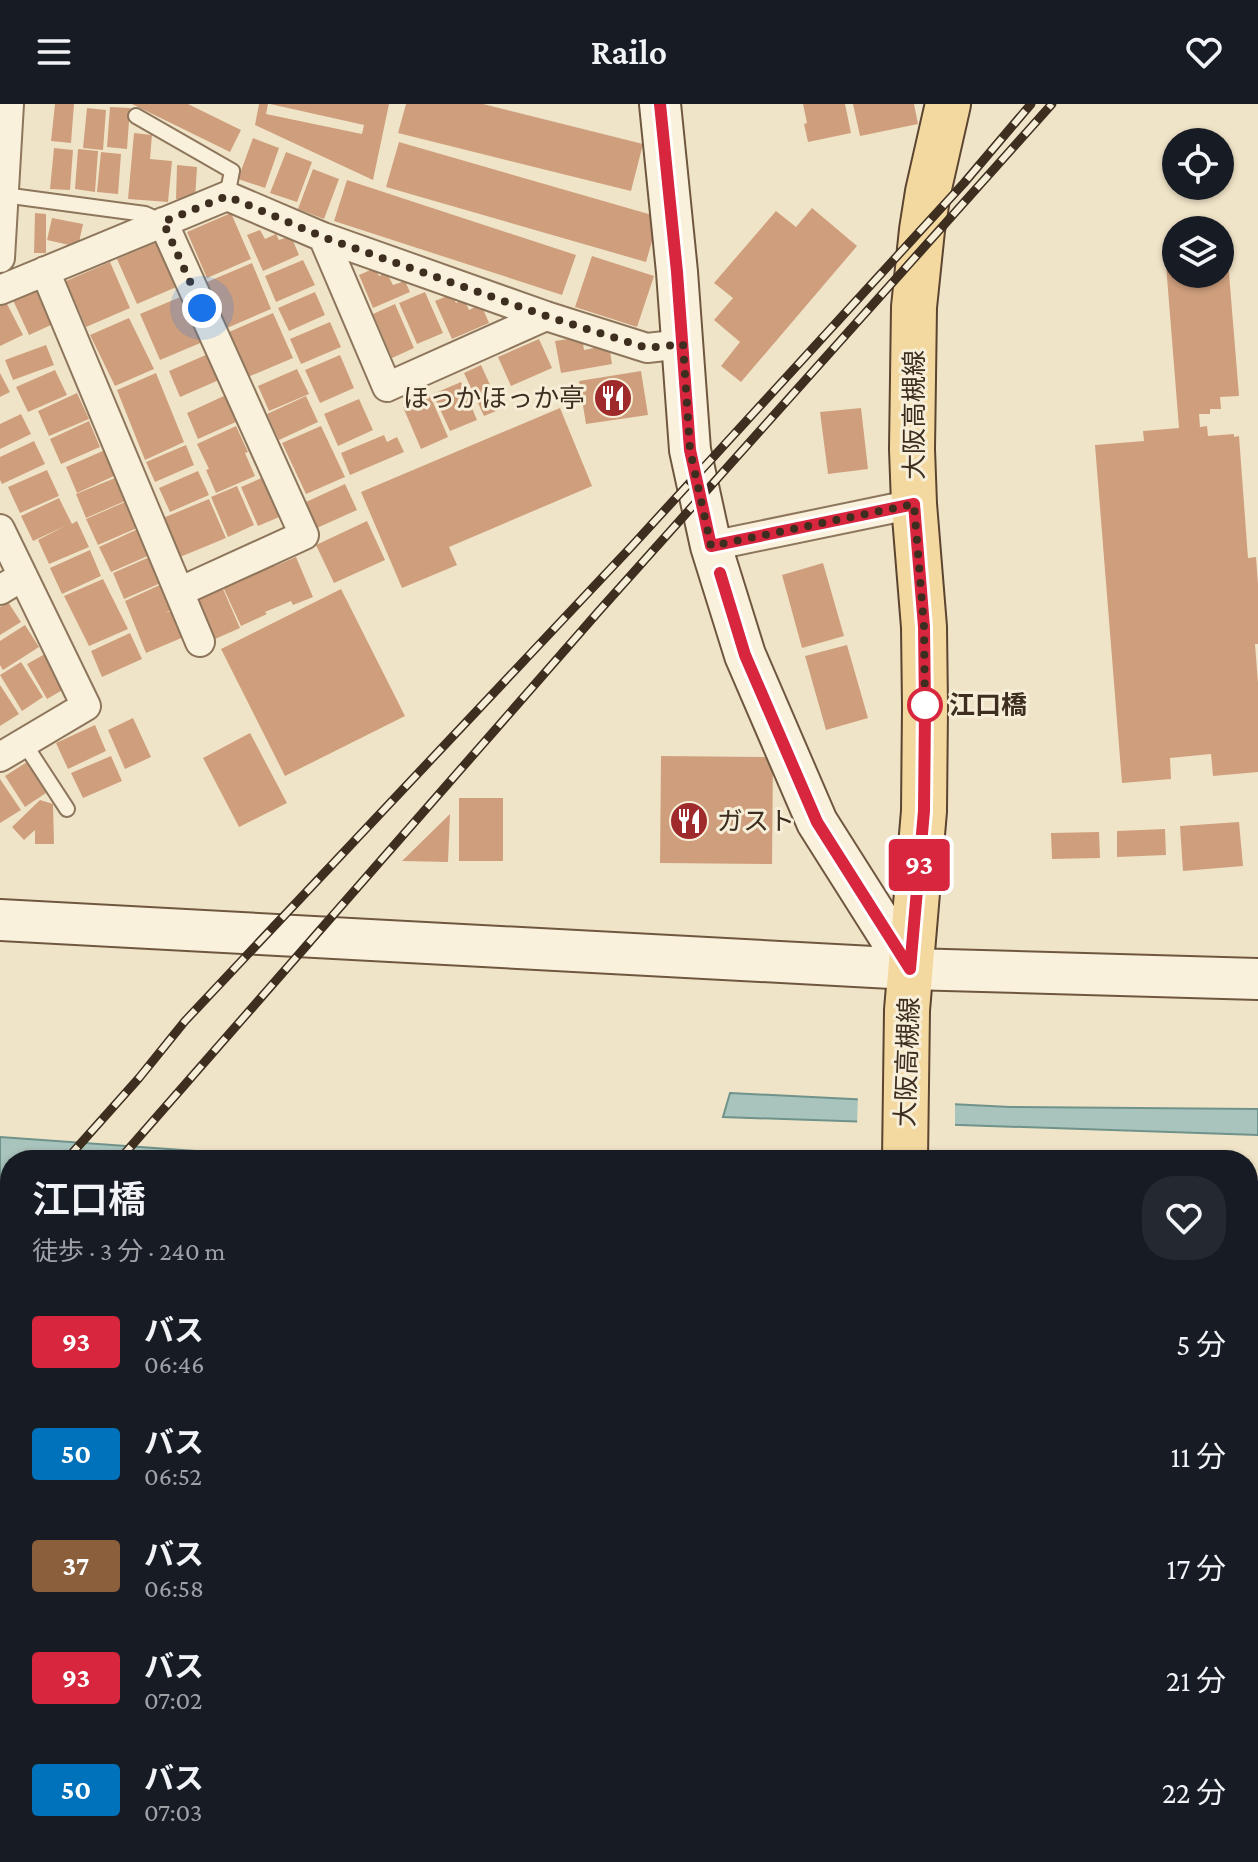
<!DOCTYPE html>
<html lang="ja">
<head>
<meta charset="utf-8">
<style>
  :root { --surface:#171b24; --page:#242831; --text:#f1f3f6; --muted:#9ea1a6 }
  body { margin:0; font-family:"Crimson Pro","Noto Sans JP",serif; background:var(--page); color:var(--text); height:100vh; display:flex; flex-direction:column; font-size:30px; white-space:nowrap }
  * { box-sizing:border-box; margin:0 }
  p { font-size:26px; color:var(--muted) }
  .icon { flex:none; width:44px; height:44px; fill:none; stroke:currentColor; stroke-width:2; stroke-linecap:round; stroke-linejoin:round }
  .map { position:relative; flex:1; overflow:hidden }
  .side { position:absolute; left:0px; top:1046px; width:1258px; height:712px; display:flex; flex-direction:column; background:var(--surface); border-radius:32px 32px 0 0; box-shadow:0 2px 6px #0004 }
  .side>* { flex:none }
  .badge { padding:0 16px; border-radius:6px; font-size:28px; line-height:52px }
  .tools { position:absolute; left:1162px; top:24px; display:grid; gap:16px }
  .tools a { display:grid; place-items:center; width:72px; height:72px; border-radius:50%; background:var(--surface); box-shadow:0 2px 6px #0004; font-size:40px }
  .you { position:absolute; width:40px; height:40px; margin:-20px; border:6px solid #fff; border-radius:50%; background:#1a73e8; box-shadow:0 0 0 12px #1a73e833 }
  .map>.badge { position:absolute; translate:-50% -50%; box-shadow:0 0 0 4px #fff }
  .round { display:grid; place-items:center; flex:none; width:84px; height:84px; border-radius:32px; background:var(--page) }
  .headline { display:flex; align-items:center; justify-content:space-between; height:136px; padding:0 32px }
  h1 { font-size:38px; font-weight:600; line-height:60px }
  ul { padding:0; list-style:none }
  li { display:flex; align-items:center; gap:24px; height:112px; padding:0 32px }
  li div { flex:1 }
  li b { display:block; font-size:30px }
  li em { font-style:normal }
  li .badge { min-width:88px; font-weight:700; text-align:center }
  header { display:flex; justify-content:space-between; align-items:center; height:104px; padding:0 32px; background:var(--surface); font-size:36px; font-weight:600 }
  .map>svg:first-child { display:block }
  .water { fill:#a9c4bc; stroke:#6f938a; stroke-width:2 }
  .pier { fill:#f0e4c8 }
  .building { fill:#cf9f7d }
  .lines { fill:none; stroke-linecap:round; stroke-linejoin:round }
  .lane-casing { stroke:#8d765c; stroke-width:18 }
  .street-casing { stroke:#8d765c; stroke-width:32 }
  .secondary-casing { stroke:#6f573f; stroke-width:44 }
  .primary-casing { stroke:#5b4430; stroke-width:48 }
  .lane { stroke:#faf1dc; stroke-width:14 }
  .street { stroke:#faf1dc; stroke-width:28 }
  .secondary { stroke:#faf1dc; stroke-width:40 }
  .primary { stroke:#f3d9a0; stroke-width:44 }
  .rail-casing { stroke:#3d2e20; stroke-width:9 }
  .rail { stroke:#f7eed8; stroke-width:6; stroke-dasharray:18; stroke-linecap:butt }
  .line-casing { stroke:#fff; stroke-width:18 }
  .line { stroke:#d7263d; stroke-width:12 }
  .walk { stroke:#3d2e20; stroke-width:8; stroke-dasharray:0 14.4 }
  .stop-dot { fill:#fff; stroke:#d7263d; stroke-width:4 }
  .labels { text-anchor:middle; stroke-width:6; stroke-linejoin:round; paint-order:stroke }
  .poi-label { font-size:26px; fill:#3d2e20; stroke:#f7eed8; text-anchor:end }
  .street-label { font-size:26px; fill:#3d2e20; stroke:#f7eed8 }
  .stop-label { font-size:26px; font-weight:bold; fill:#3d2e20; stroke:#f7eed8; text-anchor:start }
</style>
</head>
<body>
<header><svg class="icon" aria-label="menu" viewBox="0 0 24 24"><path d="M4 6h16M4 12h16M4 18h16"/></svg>Railo<svg class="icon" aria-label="heart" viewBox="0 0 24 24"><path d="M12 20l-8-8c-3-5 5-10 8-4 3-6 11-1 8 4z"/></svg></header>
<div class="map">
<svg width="1258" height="1758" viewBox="0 0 1258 1758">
  <rect width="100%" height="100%" fill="#f0e4c8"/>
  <path class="water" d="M730,989L1010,1003L1258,1005V1031L723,1013Z
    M0,1033L324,1056H10V1186H0Z
    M1248,1117L1258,1118V1262L1248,1261Z"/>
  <path class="pier" d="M858,991L955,996V1026L857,1022Z"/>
  <path class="building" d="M55,0H74L71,39L51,37Z
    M132,0H188L241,26L230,48Z
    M259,0H268L266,10L362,30L364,21L270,0H389L373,76L255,21Z
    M406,0H483L643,40L631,87L398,29Z
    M803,0H845L851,29L808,38L804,20L807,19Z
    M853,0H914L918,20L860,32Z
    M110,3L130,4L127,45L107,43Z
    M87,4L106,6L103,46L83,44Z
    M134,29L152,31L150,55L172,57L168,98L128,95Z
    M253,34L279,44L265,84L238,75Z
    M399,38L659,113L646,158L386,83Z
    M54,44L73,46L70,86L50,85Z
    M78,45L98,47L95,88L75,85Z
    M101,48L121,50L118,90L97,88Z
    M286,48L312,58L297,98L270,89Z
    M177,61L197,63L195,96L176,95Z
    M313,65L339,75L324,115L298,105Z
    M347,76L576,151L562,191L334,117Z
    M812,104L857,142L741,278L721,262L740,238L714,216L733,194L714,179L776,107L796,123Z
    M35,109L46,110V149H34Z
    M231,109L251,155L207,174L187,128Z
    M52,114L83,120L78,143L47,136Z
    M260,126L265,135L276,130L279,136L291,132L299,151L263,167L247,131Z
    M162,136L181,181L137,200L117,155Z
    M1176,147V170H1220V158L1228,157L1239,292L1220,293L1221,305H1210V310H1199L1200,323L1207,322L1208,332L1234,330V333L1239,332L1248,454L1256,453L1258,480V540H1255L1258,579V668L1213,672L1211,650L1170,654L1171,675L1122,679L1095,341L1144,337L1143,327L1179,324L1165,148Z
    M592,152L654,172L637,223L575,203Z
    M303,156L315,181L276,198L265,172Z
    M110,158L130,204L86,223L66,177Z
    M252,159L271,205L227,224L207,178Z
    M375,164L379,172L387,169L393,181L405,177L410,188L373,204L359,171Z
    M35,184L51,221L29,231L12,194Z
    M315,188L325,211L289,227L278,204Z
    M425,188L443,229L417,240L399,199Z
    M452,190L456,199L464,195L469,206L481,200L489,219L452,235L435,197Z
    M185,191L205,237L160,256L140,210Z
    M5,196L23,231L0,242V198Z
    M395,200L414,244L392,254L373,210Z
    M273,209L293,254L248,273L229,228Z
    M129,214L154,265L115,282L90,231Z
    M330,218L341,243L301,260L290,235Z
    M582,233L584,246L609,241L612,260L561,269L555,237Z
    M539,235L552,264L511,282L498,253Z
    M46,241L54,261L13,276L5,256Z
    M208,250L219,276L180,293L169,267Z
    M340,251L354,284L320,299L305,266Z
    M481,261L501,305L484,312L464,269Z
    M297,265L309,290L269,307L258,282Z
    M55,266L67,291L28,308L16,283Z
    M641,267L648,311L586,320L579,277Z
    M0,269L10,288L0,293Z
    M156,269L184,338L145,356L117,286Z
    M461,278L477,316L450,327L433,290Z
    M77,289L89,315L49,332L38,307Z
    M226,291L238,317L198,335L187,309Z
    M430,291L448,333L421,345L403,303Z
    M306,292L318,318L279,336L267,310Z
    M359,295L373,326L338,342L324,310Z
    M560,304L592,382L449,443L457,461L402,484L361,388Z
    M861,304L868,365L828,370L820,308Z
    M21,310L31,330L0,345V320Z
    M89,317L100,343L61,360L50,335Z
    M236,322L248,348L245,349L255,372L216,389L206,366L209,365L197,340Z
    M321,322L345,373L306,390L282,339Z
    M384,331L387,338L397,333L404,348L350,371L341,349Z
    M34,337L45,360L2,380L0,376V353Z
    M186,341L194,361L155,378L146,358Z
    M105,346L116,371L77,389L66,363Z
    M47,366L59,392L20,409L8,383Z
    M198,367L209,391L170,408L159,384Z
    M266,372L284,411L258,422L241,383Z
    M115,374L125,397L86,414L76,390Z
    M345,380L357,406L317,424L306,398Z
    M237,382L254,421L228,433L211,393Z
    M59,394L72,420L77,417L89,443L49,460L38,436L65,422L33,437L21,412Z
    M209,395L226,434L180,453L163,414Z
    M125,398L137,424L98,441L86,415Z
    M367,417L385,456L334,479L316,441Z
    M138,425L150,451L111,468L99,443Z
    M90,446L101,472L62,490L50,464Z
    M152,452L163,478L124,495L113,469Z
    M296,453L313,493L293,501L291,497L265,508L267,510L241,522L223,483L250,472L248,469L273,457L275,462Z
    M823,459L844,532L802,544L782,471Z
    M103,475L128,525L89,542L64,492Z
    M164,479L175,504L165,509L174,506L186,532L146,549L125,497Z
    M223,485L240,524L215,535L197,496Z
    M341,485L405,612L285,672L221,545Z
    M8,498L21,518L0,531V503Z
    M25,521L39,543L3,566L0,561V537Z
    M130,529L142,555L102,573L91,547Z
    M847,541L868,614L826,626L805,552Z
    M45,550L66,584L47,595L27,560Z
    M21,558L43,593L22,607L0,571Z
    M0,581L19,610L0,622Z
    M133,614L151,653L125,665L108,626Z
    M95,621L106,647L68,665L56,639Z
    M250,629L287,699L239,723L203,654Z
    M111,652L122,677L83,694L71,669Z
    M661,652L773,653L772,760L660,759Z
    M27,658L46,689L25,703L5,672Z
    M0,675L21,706L0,719Z
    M459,694H503V757H459Z
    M40,696L53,700L54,740H35V726L24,736L12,723Z
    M450,710L448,758L402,757Z
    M1239,718L1243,762L1183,767L1180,722Z
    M1165,725L1166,751L1117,753V727Z
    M1099,728L1100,754L1052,755L1051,729Z
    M0,1479H10V1518L0,1517Z
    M1248,1518H1258V1591L1248,1587Z
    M289,1748H336L361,1758H285Z
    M606,1748H698L692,1758H600Z
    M969,1748H971L982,1758H960Z
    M1025,1748H1107L1100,1758H1018Z
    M1130,1748H1192L1205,1758H1123Z"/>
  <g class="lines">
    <defs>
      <path id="lane" d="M136,12L232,67L227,92
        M4,91L145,110L163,118
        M24,639L67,705
        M1248,1606L1258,1607"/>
      <path id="street" d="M163,118L304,431L179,488
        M323,133L387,283L546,212
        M0,154L9,0
        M45,167L200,538
        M0,186L227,92L323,133L546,212L647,244L683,240
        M0,425L86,602L0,653
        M711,442L914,400
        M0,486L23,472
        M1248,1386L1258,1387
        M0,1544L10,1545
        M777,1758L783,1748"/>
      <path id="secondary" d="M660,0L677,168L690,346L711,442L745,551L817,718L910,865
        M0,816L910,865L1258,875"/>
      <path id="primary" d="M905,1056L907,906L924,707L925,603L924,523L914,400L912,345L914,203L922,126L928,88L948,0
        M892,1758V1748"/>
    </defs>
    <use href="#lane" class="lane-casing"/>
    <use href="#street" class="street-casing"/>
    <use href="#secondary" class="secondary-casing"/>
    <use href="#primary" class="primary-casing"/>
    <use href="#lane" class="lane"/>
    <use href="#street" class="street"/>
    <use href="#secondary" class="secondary"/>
    <use href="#primary" class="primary"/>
    <defs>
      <path id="rail" d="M66,1056L139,974L185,917L631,443L964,79L1031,0
        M119,1056L599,507L1052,0
        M0,1130L10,1118
        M0,1193L10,1181"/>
    </defs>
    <use href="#rail" class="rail-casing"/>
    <use href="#rail" class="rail"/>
  </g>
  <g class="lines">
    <defs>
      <path id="line" d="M660,0L677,168L690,346L711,442L914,400L924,523L925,603L924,707L910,865L817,718L745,551L720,469"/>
    </defs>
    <use href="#line" class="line-casing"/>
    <use href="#line" class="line"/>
    <path class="walk" d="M202,204L163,118L227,92L323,133L546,212L647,244L683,240L690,346L711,442L914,400L924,523L925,603V601"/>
  </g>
  <defs>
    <symbol id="restaurant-disc" viewBox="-11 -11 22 22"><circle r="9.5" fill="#9e2a2b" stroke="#f7eed8"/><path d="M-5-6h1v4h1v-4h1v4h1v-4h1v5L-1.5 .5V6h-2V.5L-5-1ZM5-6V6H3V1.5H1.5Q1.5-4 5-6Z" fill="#fff"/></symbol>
  </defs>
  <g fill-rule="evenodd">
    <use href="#restaurant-disc" x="591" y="272" width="44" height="44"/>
    <use href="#restaurant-disc" x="667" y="695" width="44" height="44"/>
  </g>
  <circle class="stop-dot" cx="925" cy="601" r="16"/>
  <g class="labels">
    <g class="poi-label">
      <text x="585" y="303">ほっかほっか亭</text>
      <text x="717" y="726" text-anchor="start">ガスト</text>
    </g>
    <g class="street-label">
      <text transform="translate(914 311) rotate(-90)" y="9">大阪高槻線</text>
      <text transform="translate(907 958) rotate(-88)" y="9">大阪高槻線</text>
    </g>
    <g class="stop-label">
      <text x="949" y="610">江口橋</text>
    </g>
  </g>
</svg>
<div class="tools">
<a><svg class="icon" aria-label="locate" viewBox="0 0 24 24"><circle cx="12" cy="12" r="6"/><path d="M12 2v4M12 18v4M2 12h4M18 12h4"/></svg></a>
<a><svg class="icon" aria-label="layers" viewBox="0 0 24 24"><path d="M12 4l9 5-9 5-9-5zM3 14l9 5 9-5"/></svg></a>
</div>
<div class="you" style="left:202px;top:204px"></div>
<b class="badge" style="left:919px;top:761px;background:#d7263d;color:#fff">93</b>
<section class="side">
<div class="headline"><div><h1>江口橋</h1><p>徒歩 · 3 分 · 240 m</p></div><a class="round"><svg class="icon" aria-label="heart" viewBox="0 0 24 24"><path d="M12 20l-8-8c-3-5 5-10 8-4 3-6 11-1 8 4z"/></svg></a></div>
<ul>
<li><span class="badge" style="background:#d7263d;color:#fff">93</span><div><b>バス</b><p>06:46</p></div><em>5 分</em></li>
<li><span class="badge" style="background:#0072bc;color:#fff">50</span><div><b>バス</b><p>06:52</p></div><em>11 分</em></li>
<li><span class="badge" style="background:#8b5e3c;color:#fff">37</span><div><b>バス</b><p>06:58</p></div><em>17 分</em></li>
<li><span class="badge" style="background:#d7263d;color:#fff">93</span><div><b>バス</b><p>07:02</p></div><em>21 分</em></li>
<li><span class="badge" style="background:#0072bc;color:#fff">50</span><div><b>バス</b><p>07:03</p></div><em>22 分</em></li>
</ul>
</section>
</div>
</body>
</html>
